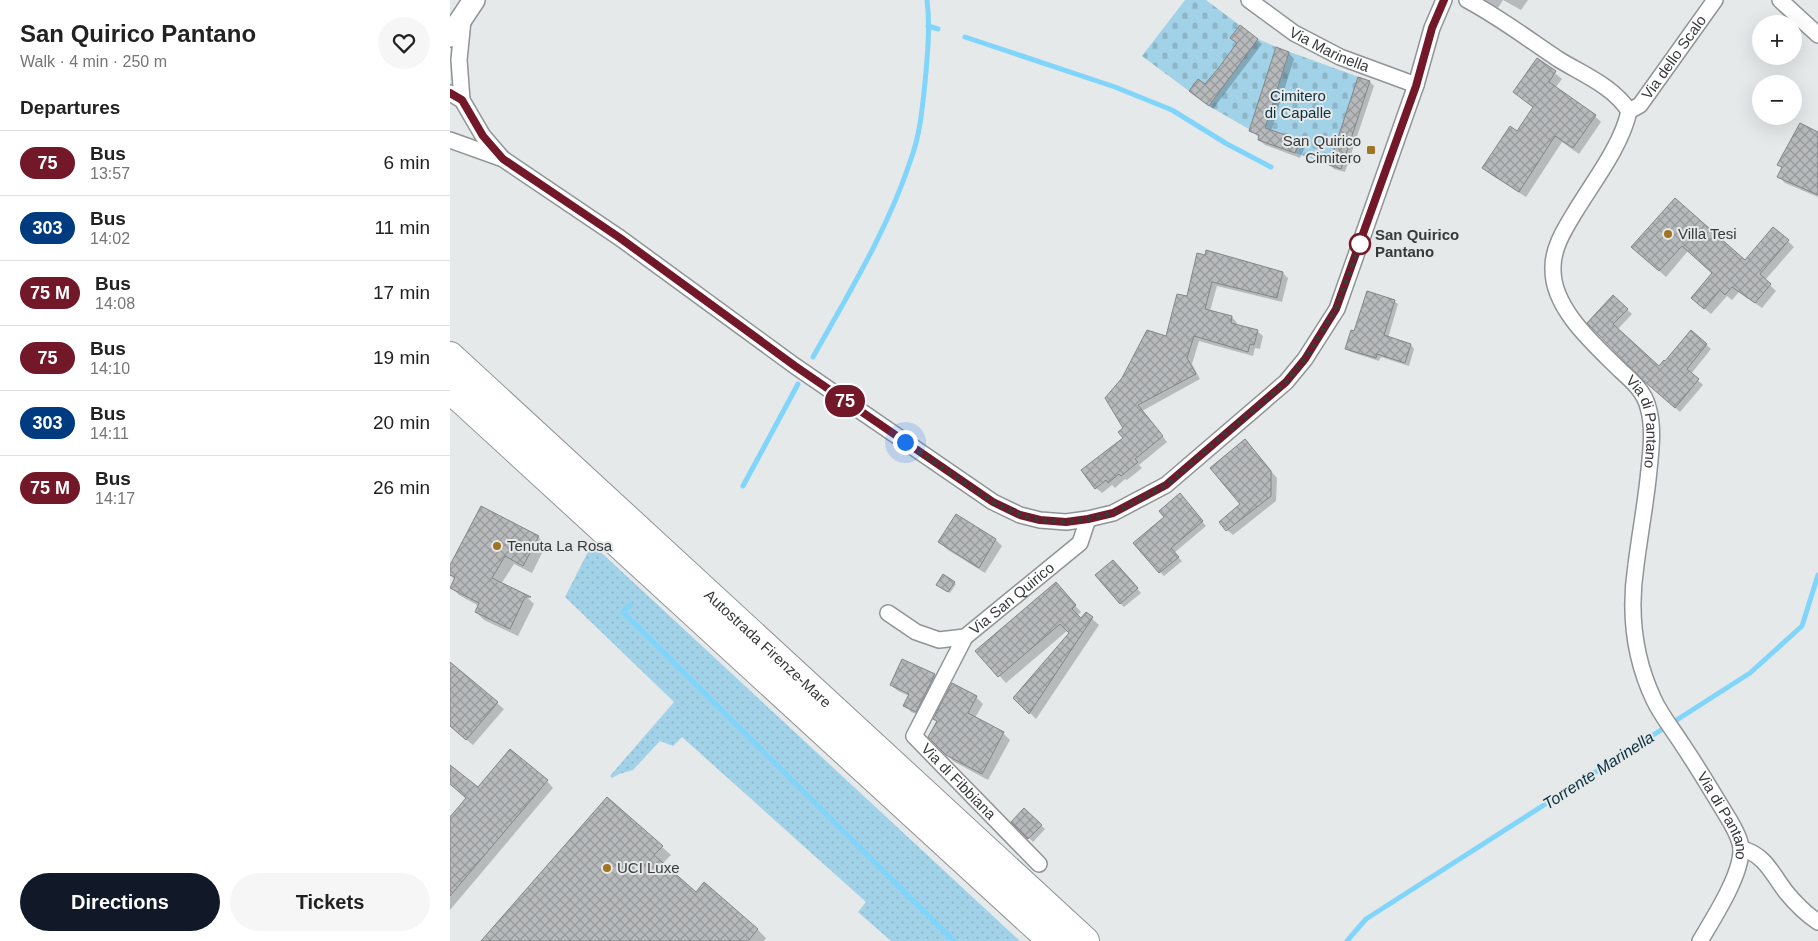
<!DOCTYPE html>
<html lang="en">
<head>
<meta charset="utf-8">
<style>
  :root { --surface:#fff; --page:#f6f6f6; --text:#222; --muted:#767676; --line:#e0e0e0; --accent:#111827 }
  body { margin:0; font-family:Helvetica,sans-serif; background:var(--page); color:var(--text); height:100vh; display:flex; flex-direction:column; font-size:19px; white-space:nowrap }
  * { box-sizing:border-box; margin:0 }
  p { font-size:16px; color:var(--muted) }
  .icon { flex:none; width:28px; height:28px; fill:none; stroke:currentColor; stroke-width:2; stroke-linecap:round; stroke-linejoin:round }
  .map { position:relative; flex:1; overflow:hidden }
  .panel { display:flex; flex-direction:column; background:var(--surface); width:450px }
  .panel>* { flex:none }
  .badge { padding:0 10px; border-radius:16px; font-size:18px; line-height:32px }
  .fabs { position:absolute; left:1302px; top:15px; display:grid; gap:10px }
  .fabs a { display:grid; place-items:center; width:50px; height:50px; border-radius:50%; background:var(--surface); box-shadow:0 5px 20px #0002; font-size:25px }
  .you { position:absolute; width:25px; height:25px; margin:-12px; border:4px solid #fff; border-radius:50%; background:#1a73e8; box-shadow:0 0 0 8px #1a73e833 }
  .map>.badge { position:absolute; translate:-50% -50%; box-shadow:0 0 0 2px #fff }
  h2 { padding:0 20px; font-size:19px; line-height:45px }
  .round { display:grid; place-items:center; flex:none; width:52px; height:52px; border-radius:26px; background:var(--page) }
  .headline { display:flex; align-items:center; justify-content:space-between; height:85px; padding:0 20px }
  h1 { font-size:24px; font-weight:600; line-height:38px }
  .action { display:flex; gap:10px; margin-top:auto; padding:10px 20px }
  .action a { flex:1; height:58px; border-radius:30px; background:var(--accent); color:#fff; font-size:20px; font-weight:600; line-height:58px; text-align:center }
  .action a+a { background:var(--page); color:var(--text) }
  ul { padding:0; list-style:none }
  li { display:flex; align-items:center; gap:15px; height:65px; padding:0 20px; border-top:1px solid var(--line) }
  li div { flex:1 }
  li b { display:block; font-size:19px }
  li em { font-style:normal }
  li .badge { min-width:55px; font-weight:700; text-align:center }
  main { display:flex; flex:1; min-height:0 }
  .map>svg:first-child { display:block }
  .grass { fill:url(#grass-dots) }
  .cemetery { fill:url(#cemetery-stones) }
  .shadow { fill:#0003 }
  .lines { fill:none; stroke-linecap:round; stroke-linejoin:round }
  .stream { stroke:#81d5fb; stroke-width:5 }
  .building { fill:url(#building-cross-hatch); stroke:#838688 }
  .street-casing { stroke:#919495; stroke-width:18 }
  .secondary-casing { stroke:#919495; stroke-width:24 }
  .highway-casing { stroke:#919495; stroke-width:30 }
  .street { stroke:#fff; stroke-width:15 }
  .secondary { stroke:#fff; stroke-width:21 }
  .highway { stroke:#fff; stroke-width:28 }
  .line-casing { stroke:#fff; stroke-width:11 }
  .line { stroke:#721828; stroke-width:8 }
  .walk { stroke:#38393a; stroke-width:5; stroke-dasharray:0 9 }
  .poi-dot { fill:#9f7423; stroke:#e5e9ea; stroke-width:2 }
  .stop-dot { fill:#fff; stroke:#721828; stroke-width:2.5 }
  .labels { text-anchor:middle; stroke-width:4; stroke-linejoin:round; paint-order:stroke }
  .street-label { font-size:15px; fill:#38393a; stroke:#e5e9ea }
  .park-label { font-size:15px; fill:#0a3241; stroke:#e5e9ea }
  .poi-label { font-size:15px; fill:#38393a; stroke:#e5e9ea; text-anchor:start }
  .stop-label { font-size:15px; font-weight:bold; fill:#38393a; stroke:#e5e9ea; text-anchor:start }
  .water-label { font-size:16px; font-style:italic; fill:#072f3f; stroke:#e5e9ea }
</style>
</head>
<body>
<main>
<section class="panel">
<div class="headline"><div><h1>San Quirico Pantano</h1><p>Walk · 4 min · 250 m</p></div><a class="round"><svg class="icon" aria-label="heart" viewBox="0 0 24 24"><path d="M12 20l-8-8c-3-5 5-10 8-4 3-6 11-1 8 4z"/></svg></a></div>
<h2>Departures</h2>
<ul>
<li><span class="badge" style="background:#721828;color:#fff">75</span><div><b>Bus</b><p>13:57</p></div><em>6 min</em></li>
<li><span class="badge" style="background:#003b80;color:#fff">303</span><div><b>Bus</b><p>14:02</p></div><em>11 min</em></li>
<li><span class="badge" style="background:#721828;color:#fff">75 M</span><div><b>Bus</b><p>14:08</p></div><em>17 min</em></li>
<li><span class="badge" style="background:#721828;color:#fff">75</span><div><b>Bus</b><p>14:10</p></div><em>19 min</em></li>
<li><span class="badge" style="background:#003b80;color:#fff">303</span><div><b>Bus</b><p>14:11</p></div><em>20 min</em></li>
<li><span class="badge" style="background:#721828;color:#fff">75 M</span><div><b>Bus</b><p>14:17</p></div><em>26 min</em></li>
</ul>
<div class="action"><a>Directions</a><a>Tickets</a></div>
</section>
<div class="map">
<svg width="1368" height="941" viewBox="0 0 1368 941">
  <defs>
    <pattern id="grass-dots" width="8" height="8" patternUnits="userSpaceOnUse" patternTransform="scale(1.25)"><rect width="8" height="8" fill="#a2d2e8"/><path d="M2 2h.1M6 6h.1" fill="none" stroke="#8cb5c8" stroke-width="1.8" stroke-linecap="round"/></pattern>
    <pattern id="cemetery-stones" width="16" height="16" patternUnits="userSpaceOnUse" patternTransform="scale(1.25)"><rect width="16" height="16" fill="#a2d2e8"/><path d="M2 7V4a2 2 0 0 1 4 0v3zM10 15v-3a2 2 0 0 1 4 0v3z" fill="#8cb5c8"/></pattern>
    <pattern id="building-cross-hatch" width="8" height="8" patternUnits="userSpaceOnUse" patternTransform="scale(1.25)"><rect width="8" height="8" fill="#b7babc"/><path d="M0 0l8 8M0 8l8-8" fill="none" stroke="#96989a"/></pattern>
  </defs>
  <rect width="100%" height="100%" fill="#e5e9ea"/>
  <path class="grass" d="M142,544L570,941H441L408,912L416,902L232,737L223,746L210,741L183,770L169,774L162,778L160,776L224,702L115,597Z"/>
  <path class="cemetery" d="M735,0H756L808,39L826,47L920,81L891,169L808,140L809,135L759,106L692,56Z"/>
  <path class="shadow" d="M1032,0H1078L1071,10L1053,0L1048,8Z
    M790,27L812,44L763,109L744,94L755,85L788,44Z
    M839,53L844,59L821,131L849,141L855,147L850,158L815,145L809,140L810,138L801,131Z
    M1088,59L1112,79L1105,88L1145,116L1151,122L1129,154L1112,142L1076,197L1040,174L1034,167L1068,133L1084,108L1065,92Z
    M908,79L920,82L924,86L895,172L884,169L880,165Z
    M1368,133V197L1335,183L1329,177L1333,169L1329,164Z
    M1225,199L1295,262L1338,241L1344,247L1315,280L1326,291L1312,308L1289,292L1282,300L1277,296L1261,314L1249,304L1264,273L1238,251L1216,277L1189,253Z
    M748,254L833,273L838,278L832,302L767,286L760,311L782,317L787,323L786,326L807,331L813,336L810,349L805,348L803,356L749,341L742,364L750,379L692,411L717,442L689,465L692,468L677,480L675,479L665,488L662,485L652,493L646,488L675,438V428L738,297Z
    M1163,297L1182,314L1167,330L1209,367L1215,363L1241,332L1261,349L1241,374L1253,385L1230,412L1201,386L1139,323Z
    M944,301L948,304L938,338L961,345L964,349L959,366L931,357L929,361L901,352L897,348L905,333Z
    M800,446L827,478L826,501L783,535L777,530L792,505Z
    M734,499L756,526L724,553L732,561L714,576L710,572L715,517Z
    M506,515L546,540L552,546L535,573L498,550L491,543Z
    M88,537L96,545L82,573L64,564L51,584L76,596L84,604L68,636L34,620L26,612L29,606L9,595L1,587L5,580L0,575V568Z
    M667,565L691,593L674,607L670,603Z
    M504,583L506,584L500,593L490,586Z
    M612,590L631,612L627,616L631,620L637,614L649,625L586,719L564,697L620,633L618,630L556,683L527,651Z
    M452,660L484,675L491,682L473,717L461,712L455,705L459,696L448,691L441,685Z
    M0,663L54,709L23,745L0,726Z
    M502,685L526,697L533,704L525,718L553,733L560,740L538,780L503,761L480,737L488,722L485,719Z
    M0,765L28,789L97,781L103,788L0,910V819L18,798L0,783Z
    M574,810L595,829L583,842L563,822Z
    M212,847L221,855L212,864L246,893L308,930L316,938L314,941H33Z"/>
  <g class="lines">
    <path class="stream" d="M478,26L488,29
      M515,37L665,87L722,110L777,144L821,167
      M363,357C399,293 438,229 461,159C471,132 473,101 476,72C478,48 480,24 477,0
      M293,486L348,384
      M180,605L173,612L504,941
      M897,941L916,919L1300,673L1352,626L1368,575"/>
  </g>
  <path class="building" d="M790,25L808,39L759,106L739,91L748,79L755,84L767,70L787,43L780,38Z
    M826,47L839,52L815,128L850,140L845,153L808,140L809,135L799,131Z
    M1087,58L1106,71L1099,82L1146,115L1123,148L1105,136L1069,192L1032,168L1060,126L1067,131L1083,107L1063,92Z
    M908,77L920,81L891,169L879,165Z
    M1350,123L1368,132V195L1327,177L1332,167L1327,165Z
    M1225,198L1295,260L1323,227L1339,240L1310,274L1321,284L1305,303L1282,287L1275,295L1270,290L1254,309L1241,298L1262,273L1232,246L1209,271L1181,247Z
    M756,250L833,272L827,298L762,282L755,309L782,316L781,323L808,330L804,345L800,344L798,352L744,336L737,358L746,374L688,405L713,436L685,459L688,462L671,476L669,474L658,483L656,480L645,489L631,470L673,438L668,432L673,428L655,398L672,378L697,330L716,336L727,294L737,296L747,253L755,255Z
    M917,291L945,300L934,335L961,344L955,363L927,354L926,358L895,349L901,330L904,331Z
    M1163,295L1178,309L1163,324L1209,366L1214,360L1215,361L1241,330L1257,344L1237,369L1249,379L1225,408L1194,381L1137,323Z
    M795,439L821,471V496L776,531L769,522L790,504L760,468Z
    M730,493L753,521L721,548L729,557L709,573L683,543L714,517L709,511Z
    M31,506L89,536L73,566L55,556L42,578L81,597H75L60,629L25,612L29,603L0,588L5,577L0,575V565Z
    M506,514L546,539L529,568L488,542Z
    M663,560L688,588L670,604L645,575Z
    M493,574L505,582L498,592L486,585Z
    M606,582L626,605L622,609L631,618L636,612L643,617L579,714L563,698L619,633L610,624L548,677L525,651Z
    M452,659L485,674L466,712L453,706L459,694L440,685Z
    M0,662L48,702L16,740L0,726Z
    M502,683L527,696L518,713L554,732L532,774L496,755L478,737L487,721L483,719Z
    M60,749L98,780L0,896V817L16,798L0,784V765L28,787Z
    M157,797L213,846L204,855L246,892L254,882L308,929L298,941H31Z
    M574,808L592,825L578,839L561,822Z"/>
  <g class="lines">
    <defs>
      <g id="street">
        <path id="s1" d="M799,0L844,33L890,57L966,85"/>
        <path id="s2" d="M1017,0C1049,17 1078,39 1108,59C1132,74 1163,86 1179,111C1172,145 1143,182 1125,212C1114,230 1102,249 1103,270C1103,309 1144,344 1170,370C1181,380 1194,391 1198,407C1204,427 1201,450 1199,470C1196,502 1190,533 1186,565C1179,611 1184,658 1204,700C1211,715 1223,730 1232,744C1249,769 1264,795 1280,821C1285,830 1291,840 1291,850C1291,876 1263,919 1250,941"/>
        <path d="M1330,0L1368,35"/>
        <path d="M0,93L12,100L33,136L52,158"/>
        <path d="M12,100L9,60L13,20"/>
        <path id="s3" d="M1179,111L1190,105L1265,0"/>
        <path d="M0,140L53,159L170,238L345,366L543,502L570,515L590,520L616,522L638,519L663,513L716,485L836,382L855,359L887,309L966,85L982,28L994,0"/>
        <path id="s4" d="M438,613L466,632L489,640L515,637L630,543L638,519"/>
        <path id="s5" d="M515,637L464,736L589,864"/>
        <path d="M1291,849C1314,853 1323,875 1336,892C1345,903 1356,914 1368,922"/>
      </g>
      <path id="secondary" d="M0,36L24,0"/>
      <g id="highway">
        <path id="s6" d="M0,356L635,941"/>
        <path d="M0,389L602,941"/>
      </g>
    </defs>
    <use href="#street" class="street-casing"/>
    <use href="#secondary" class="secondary-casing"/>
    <use href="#highway" class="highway-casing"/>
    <use href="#street" class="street"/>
    <use href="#secondary" class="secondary"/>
    <use href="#highway" class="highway"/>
  </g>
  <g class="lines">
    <defs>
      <path id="line" d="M0,93L12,100L33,136L53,159L170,238L345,366L543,502L570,515L590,520L616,522L638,519L663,513L716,485L836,382L855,359L886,309L966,86L982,28L994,0"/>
    </defs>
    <use href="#line" class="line-casing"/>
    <use href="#line" class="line"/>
    <path class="walk" d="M455,442L543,502L570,515L590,520L616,522L638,519L663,513L716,485L836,382L855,359L886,309L910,244"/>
  </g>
  <g class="poi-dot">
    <rect x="916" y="145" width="10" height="10" rx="2.5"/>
    <circle cx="1218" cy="234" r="5"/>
    <circle cx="47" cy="546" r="5"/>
    <circle cx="157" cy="868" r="5"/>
  </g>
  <circle class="stop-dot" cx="910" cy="244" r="10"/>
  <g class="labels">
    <g class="street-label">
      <text dy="5" stroke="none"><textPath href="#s1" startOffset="95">Via Marinella</textPath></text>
      <text dy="5" stroke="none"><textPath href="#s3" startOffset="71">Via dello Scalo</textPath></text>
      <text dy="5" stroke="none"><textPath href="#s2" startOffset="559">Via di Pantano</textPath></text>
      <text dy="5" stroke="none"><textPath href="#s4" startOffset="145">Via San Quirico</textPath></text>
      <text dy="5" stroke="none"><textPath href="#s6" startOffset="432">Autostrada Firenze-Mare</textPath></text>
      <text dy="5" stroke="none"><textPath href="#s5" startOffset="175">Via di Fibbiana</textPath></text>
      <text dy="5" stroke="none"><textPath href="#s2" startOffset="979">Via di Pantano</textPath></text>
    </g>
    <g class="park-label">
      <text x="848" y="101">Cimitero<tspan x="848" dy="17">di Capalle</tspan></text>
    </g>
    <g class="poi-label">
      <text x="911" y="146" text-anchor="end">San Quirico<tspan x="911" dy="17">Cimitero</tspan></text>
      <text x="1228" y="239">Villa Tesi</text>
      <text x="57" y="551">Tenuta La Rosa</text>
      <text x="167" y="873">UCI Luxe</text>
    </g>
    <g class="stop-label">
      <text x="925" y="240">San Quirico<tspan x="925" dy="17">Pantano</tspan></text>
    </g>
    <g class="water-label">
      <text transform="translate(1148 770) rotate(-33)" y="6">Torrente Marinella</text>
    </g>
  </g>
</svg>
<div class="fabs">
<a>+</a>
<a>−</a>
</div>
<div class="you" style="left:455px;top:442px"></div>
<b class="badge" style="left:395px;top:401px;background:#721828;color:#fff">75</b>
</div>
</main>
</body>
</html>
